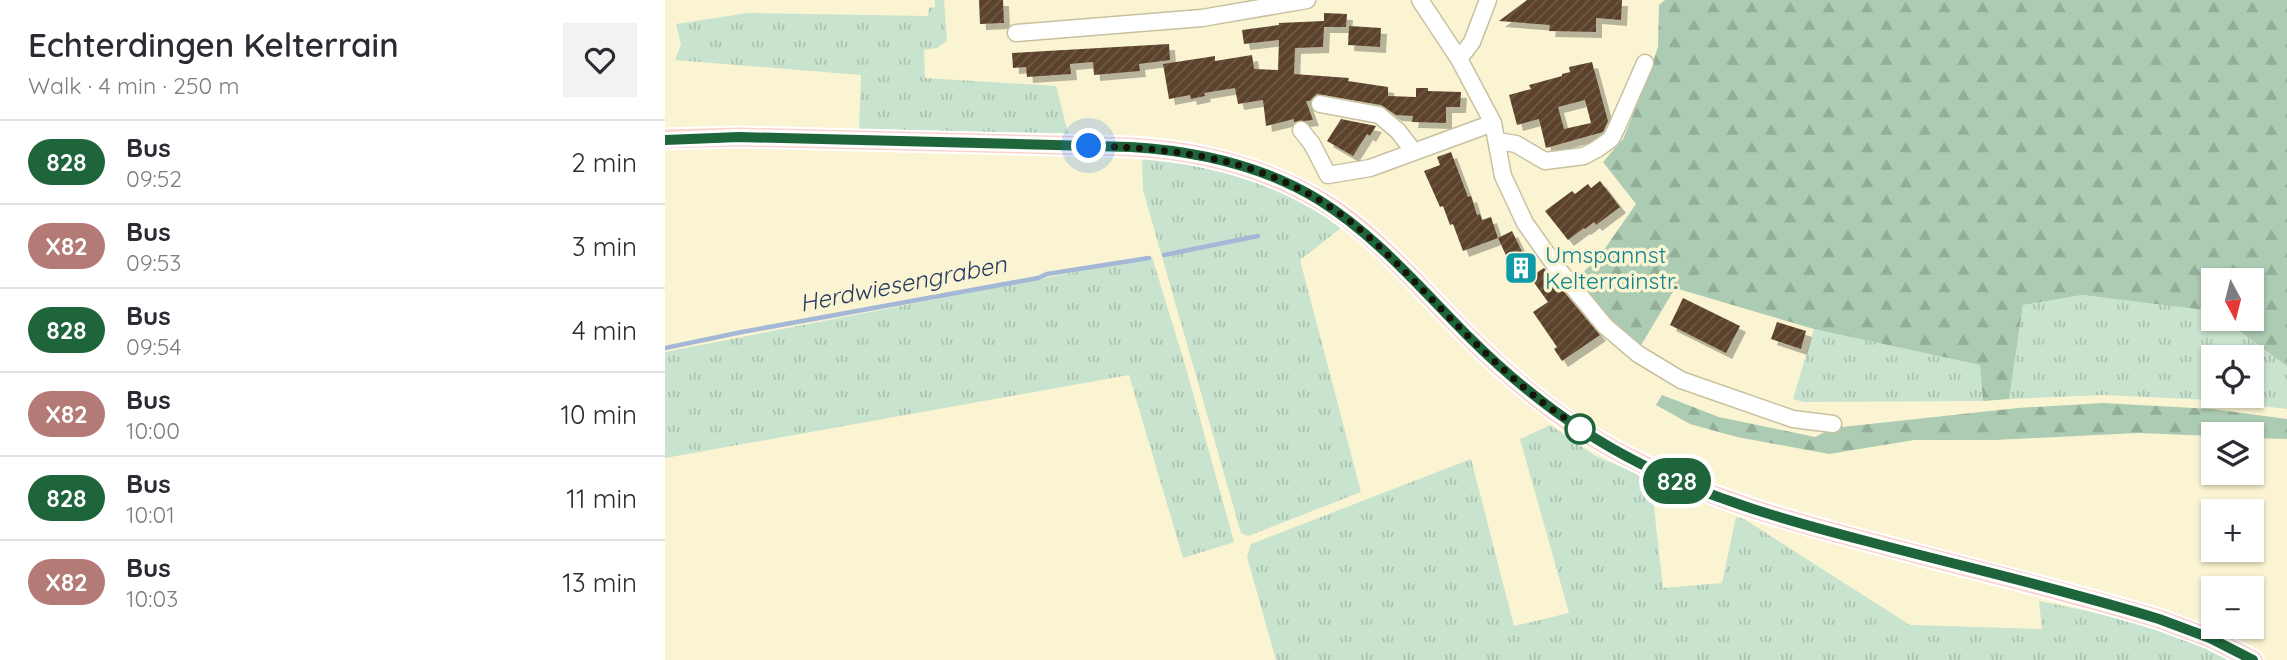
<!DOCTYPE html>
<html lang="en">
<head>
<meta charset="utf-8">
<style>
  :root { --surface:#fff; --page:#f2f2f3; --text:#2b2b33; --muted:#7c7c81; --line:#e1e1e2 }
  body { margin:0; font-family:Quicksand,sans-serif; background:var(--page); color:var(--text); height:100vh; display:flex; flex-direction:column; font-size:26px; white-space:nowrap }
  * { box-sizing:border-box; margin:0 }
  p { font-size:23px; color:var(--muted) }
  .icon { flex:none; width:38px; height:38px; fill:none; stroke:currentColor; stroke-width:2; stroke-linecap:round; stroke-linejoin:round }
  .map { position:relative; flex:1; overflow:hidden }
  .side { display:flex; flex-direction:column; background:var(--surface); width:665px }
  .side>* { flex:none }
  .badge { padding:0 14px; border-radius:23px; font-size:24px; line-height:46px }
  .needle { width:46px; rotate:173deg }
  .controls { position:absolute; left:1536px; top:268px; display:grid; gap:14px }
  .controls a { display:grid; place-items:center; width:63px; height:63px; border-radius:0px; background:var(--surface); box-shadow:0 2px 5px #0004; font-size:35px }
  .you { position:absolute; width:35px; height:35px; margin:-18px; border:5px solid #fff; border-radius:50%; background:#1a73e8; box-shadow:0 0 0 10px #1a73e833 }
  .map>.badge { position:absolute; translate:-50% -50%; box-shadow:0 0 0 4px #fff }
  .round { display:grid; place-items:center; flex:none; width:74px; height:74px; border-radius:0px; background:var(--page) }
  .head { display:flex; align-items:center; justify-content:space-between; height:119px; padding:0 28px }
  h1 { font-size:33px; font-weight:600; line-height:52px }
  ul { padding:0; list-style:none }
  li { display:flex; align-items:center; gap:21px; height:84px; padding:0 28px; border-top:2px solid var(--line) }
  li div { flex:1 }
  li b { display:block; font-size:26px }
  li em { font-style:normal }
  li .badge { min-width:77px; font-weight:700; text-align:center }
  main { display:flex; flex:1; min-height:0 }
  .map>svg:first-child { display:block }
  .grass { fill:url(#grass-tufts); fill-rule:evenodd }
  .forest { fill:url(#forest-firs) }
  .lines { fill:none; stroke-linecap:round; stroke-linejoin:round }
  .stream { stroke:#a5b7d6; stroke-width:4.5 }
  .building { fill:url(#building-hatch); fill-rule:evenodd; filter:url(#shadow) }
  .minor-casing { stroke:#c7c1a0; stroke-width:19 }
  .major-casing { stroke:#fff; stroke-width:23 }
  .minor { stroke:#fff; stroke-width:16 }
  .major { stroke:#fad3cd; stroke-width:19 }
  .line-casing { stroke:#fff; stroke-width:16 }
  .line { stroke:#1e653b; stroke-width:10 }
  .walk { stroke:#171509; stroke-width:7; stroke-dasharray:0 12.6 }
  .stop-dot { fill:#fff; stroke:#1e653b; stroke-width:3.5 }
  .labels { text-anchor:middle; stroke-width:7; stroke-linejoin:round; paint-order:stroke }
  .culture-label { font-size:23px; fill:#0d838f; stroke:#faf4d2; text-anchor:start }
  .water-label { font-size:24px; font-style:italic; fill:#223862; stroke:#faf4d2 }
</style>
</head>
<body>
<main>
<section class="side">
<div class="head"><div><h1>Echterdingen Kelterrain</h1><p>Walk · 4 min · 250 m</p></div><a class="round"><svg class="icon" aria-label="heart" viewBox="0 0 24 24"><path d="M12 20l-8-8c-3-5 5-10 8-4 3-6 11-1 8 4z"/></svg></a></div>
<ul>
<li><span class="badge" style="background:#1e653b;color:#fff">828</span><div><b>Bus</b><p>09:52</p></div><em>2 min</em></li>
<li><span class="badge" style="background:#b47a75;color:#fff">X82</span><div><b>Bus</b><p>09:53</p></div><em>3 min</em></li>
<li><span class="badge" style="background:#1e653b;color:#fff">828</span><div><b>Bus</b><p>09:54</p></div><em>4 min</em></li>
<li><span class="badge" style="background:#b47a75;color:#fff">X82</span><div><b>Bus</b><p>10:00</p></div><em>10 min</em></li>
<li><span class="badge" style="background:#1e653b;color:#fff">828</span><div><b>Bus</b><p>10:01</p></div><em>11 min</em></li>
<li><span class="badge" style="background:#b47a75;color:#fff">X82</span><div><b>Bus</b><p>10:03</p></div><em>13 min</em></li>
</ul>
</section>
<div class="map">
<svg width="1622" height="660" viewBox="0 0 1622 660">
  <defs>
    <pattern id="grass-tufts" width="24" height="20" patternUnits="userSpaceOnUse" patternTransform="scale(1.75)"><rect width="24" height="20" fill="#c8e3ce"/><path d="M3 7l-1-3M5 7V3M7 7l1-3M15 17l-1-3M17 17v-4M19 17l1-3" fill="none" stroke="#abc2b0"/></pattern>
    <pattern id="forest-firs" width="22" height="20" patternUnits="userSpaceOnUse" patternTransform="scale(1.75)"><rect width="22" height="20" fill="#abcbb2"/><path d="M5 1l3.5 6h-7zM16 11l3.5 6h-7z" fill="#92ad98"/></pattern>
    <pattern id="building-hatch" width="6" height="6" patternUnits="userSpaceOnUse" patternTransform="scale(1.75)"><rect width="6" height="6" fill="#5b422c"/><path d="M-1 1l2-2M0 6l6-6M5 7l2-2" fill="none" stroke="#6e5a47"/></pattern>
    <filter id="shadow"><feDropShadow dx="6" dy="6" stdDeviation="0" flood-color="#0004"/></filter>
  </defs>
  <rect width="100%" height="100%" fill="#faf4d2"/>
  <path class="grass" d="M270,0H279L282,41L272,48L259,50L260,78L391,86L403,133L194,131L196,75L10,60L16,45L11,24L83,13L263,16L264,8L270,7Z
    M477,156L567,170L629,196L676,228L635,260L696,492L583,536L576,533L478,190Z
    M487,257L521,368L569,542L518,558L464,375L0,458V352Z
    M1417,295L1547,310L1549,318L1558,319L1622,366V409L1545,400L1439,395L1344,399L1358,305ZM1549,357H1587V396H1549Z
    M1149,329L1316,365L1318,401L1139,402L1128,399Z
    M885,425L929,455L986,480L998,588L1057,583L1071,517L1079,519L1245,625L1377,629L1374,601C1440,615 1510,626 1570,660H611L582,557L586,544L806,459L849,626L904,613L855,439Z"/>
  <path class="forest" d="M1000,0H1622V366L1558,319L1587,318V280H1549V311L1417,295L1358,305L1344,399L1318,401L1315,365L1149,329L1010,288L975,347L945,324L910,280L934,257L971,204L938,162L958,139L981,83L993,47L994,5Z
    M997,395L1054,417L1150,437L1168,428L1353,408L1438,403L1547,409L1622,419V439L1587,438V434H1549V436L1473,433L1330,440H1249L1164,454L1072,437L1025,424L991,405Z"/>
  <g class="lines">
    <path class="stream" d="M499,255L593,236
      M0,348L77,332L373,278L382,274L484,258"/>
  </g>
  <path class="building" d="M314,0H338L339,23L315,24Z
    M862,0H957L956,20L931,18V32L884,31L885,25L834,21Z
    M659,13L682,14L681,27H659L658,47L630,48L629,74L684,78L683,81L723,87V96L751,97V88H763V91L796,92L795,107H781V123L747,122L748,116L731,115L716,105L652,94L645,101H641L648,120L629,122V119L601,126L598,100L573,104L570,88L539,93L540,96L526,99L525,95L504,99L498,64L550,56V61L587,55L589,69L613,70L614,40L579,44L577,30L614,25V23L659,21Z
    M684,26L716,28L715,47L683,45Z
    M504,44L505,60L474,64L475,71L429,75L428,62L405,64L406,74L362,77L361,67L348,68L347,53Z
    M927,62L943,121L938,132L881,148L874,119L852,125L844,95L866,89L864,85L897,76V74L905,72L904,67ZM920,100L926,123L899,129L893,107Z
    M676,119L711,126L705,136L702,134L688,156L662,141Z
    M786,152L803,197L806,196L812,215L815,214L817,220L826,217L833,238L847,231L866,270L851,277L833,238L798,251L788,224L785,225L778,206L775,207L759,171L775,165L772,157Z
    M935,181L955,207L931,225L929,222L920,229L919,228L903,240L880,211L907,191L910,194L923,184L926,188Z
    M879,268L935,335L897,361L889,349L892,347L868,312L883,302L865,277Z
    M1018,298L1075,326L1061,353L1005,325Z
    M1112,322L1141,331L1136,349L1106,339Z"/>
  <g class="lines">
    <defs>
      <path id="minor" d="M755,0L794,59L828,123L838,176L860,223L889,264L940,326L973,354L1016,380L1128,419L1168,424
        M351,33L537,18L642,0
        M794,59L807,42L823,0
        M655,104L714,115L733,131L749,152
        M636,130L647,144L663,175L705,168L828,123
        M833,141L851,144L880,161L919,156L932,149L946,139L952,127L980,63"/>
      <path id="major" d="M0,139L74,137L466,147C538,151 608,169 669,209C720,244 760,294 804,337C850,383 902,426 961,456C1043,499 1124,521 1213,544C1306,569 1401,591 1494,619L1545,638L1588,660"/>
    </defs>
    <use href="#minor" class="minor-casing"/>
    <use href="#major" class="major-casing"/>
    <use href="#minor" class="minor"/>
    <use href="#major" class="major"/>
  </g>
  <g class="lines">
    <defs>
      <path id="line" d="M0,140L74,137L466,147C532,151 597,165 654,200C712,236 756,289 804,337C855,388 912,432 976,464C1048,500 1124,521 1201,541C1299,567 1398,589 1494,619L1545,638L1588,660"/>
    </defs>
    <use href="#line" class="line-casing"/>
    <use href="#line" class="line"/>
    <path class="walk" d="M424,146C526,148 618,163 698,232C737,266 771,305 808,341C830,362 852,383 876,401C888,411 903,419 915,429"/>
  </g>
  <defs>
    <symbol id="building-square" viewBox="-11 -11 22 22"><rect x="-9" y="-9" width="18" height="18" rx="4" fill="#0f9aa8" stroke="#faf4d2"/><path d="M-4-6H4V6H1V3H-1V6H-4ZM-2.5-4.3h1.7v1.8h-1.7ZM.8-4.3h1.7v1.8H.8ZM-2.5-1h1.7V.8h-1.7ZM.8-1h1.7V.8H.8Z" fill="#fff"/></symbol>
  </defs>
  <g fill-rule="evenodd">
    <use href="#building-square" x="837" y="249" width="38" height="38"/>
  </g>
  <circle class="stop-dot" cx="915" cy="429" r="14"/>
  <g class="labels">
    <g class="culture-label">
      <text x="880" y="263">Umspannst<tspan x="880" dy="26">Kelterrainstr.</tspan></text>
    </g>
    <g class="water-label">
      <text transform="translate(238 284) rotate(-11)" y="8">Herdwiesengraben</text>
    </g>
  </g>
</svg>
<div class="controls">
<a><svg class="needle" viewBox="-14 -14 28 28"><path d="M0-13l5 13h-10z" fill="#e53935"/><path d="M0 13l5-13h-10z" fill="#7c7c81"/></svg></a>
<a><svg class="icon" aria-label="locate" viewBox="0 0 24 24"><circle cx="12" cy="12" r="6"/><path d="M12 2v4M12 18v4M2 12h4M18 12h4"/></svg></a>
<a><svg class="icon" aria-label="layers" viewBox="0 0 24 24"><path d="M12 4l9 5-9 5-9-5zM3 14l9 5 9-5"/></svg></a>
<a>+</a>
<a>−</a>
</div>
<div class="you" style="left:424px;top:146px"></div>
<b class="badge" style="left:1012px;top:481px;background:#1e653b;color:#fff">828</b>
</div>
</main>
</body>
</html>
